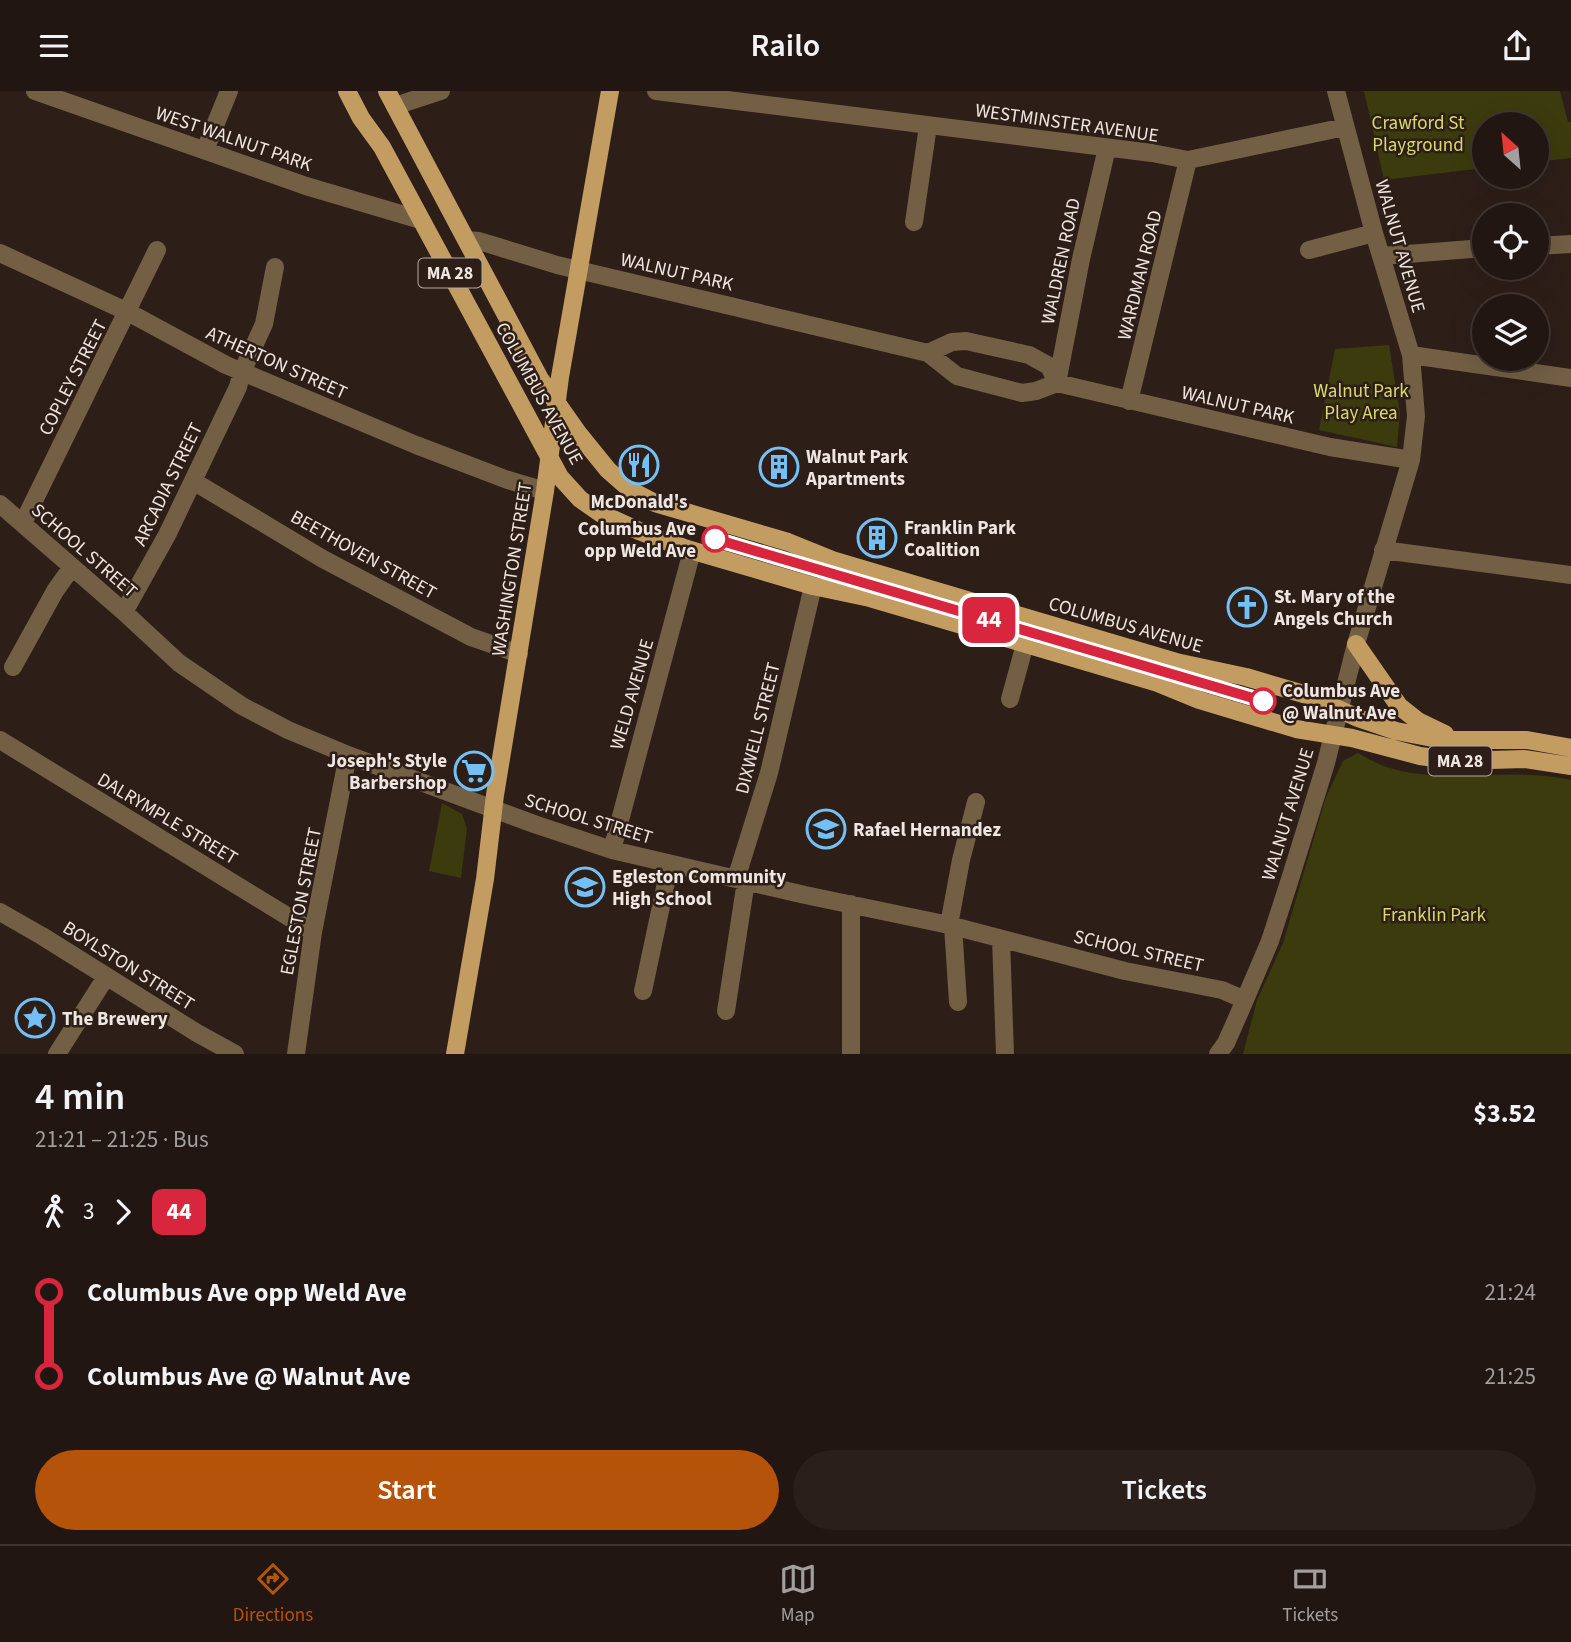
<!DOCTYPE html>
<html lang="en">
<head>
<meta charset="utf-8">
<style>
  :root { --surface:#221612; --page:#2a1f1b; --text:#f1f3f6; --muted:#a29f9f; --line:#3f3532; --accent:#b45309 }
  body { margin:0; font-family:"Source Sans 3",sans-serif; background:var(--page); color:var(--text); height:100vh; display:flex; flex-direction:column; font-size:26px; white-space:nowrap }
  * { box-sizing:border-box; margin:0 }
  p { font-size:23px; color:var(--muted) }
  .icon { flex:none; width:38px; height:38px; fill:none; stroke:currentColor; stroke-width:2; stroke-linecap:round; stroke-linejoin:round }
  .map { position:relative; height:963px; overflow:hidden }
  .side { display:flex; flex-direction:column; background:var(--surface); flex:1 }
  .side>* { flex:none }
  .badge { padding:0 14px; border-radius:10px; font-size:24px; line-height:46px }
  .needle { width:46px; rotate:333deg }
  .fabs { position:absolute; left:1472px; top:21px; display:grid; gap:14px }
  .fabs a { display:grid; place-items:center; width:77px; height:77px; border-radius:50%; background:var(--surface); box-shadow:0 7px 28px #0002,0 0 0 2px var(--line); font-size:35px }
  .map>.badge { position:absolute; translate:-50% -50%; box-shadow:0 0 0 4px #fff }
  .legs { display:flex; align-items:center; gap:10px; height:77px; padding:0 35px; font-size:23px }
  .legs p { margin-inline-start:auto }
  .overview { display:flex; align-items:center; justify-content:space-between; height:119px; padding:0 35px }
  h1 { font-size:38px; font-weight:600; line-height:52px }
  .cta { display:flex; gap:14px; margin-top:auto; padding:14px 35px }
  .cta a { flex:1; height:80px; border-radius:42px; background:var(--accent); color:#fff; font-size:28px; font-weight:600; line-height:80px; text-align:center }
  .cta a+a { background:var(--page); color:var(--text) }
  ul { padding:0 35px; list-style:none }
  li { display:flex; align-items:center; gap:24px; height:84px; font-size:26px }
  li i { display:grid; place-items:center; width:10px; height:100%; margin:0 9px; background:currentColor }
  li i::after { content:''; width:18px; height:18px; margin:-9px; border:5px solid; border-radius:50%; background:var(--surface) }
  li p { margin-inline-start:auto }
  li:first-child i { background:linear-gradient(#0000 50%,currentColor 0) }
  li:last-child i { background:linear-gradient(currentColor 50%,#0000 0) }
  header { display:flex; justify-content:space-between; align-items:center; height:91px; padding:0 35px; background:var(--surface); font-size:32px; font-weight:600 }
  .dock { display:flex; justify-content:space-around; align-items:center; height:98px; border-top:2px solid var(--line); background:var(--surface); font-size:19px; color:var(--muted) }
  .dock a { display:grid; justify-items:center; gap:4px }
  .dock .on { color:var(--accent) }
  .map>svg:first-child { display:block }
  .green { fill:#3b3b0d }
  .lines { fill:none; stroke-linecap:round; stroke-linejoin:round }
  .minor { stroke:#725f44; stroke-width:18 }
  .major { stroke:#c39c62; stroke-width:18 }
  .line-1-casing { stroke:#fff; stroke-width:16 }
  .line-1 { stroke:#d7263d; stroke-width:10 }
  .stop-1-dot { fill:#fff; stroke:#d7263d; stroke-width:3.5 }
  .labels { text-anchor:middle; stroke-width:5; stroke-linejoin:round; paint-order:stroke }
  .shield { fill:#2d1e18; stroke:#b6aaa5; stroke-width:2 }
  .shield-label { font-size:18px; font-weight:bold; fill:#f0e6e1 }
  .street-label { font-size:19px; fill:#f0e6e1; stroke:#2d1e18 }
  .park-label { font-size:19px; fill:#dada6c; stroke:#2d1e18 }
  .poi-label { font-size:19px; font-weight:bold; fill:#f0e6e1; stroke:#2d1e18; text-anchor:start }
  .stop-label { font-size:19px; font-weight:bold; fill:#f0e6e1; stroke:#2d1e18; text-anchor:end }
</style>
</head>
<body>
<header><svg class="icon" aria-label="menu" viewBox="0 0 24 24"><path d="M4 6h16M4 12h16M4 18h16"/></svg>Railo<svg class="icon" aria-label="share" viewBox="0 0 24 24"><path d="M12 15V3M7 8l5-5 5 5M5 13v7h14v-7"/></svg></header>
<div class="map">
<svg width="1571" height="963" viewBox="0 0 1571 963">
  <rect width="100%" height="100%" fill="#2d1e18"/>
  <path class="green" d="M1364,0H1560L1568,31H1571V67L1537,71L1536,33H1484V77L1384,89Z
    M1389,254L1400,322L1397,356L1319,339L1335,258Z
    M1358,662C1367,667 1377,673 1387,676C1444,695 1512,675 1571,689V963H1243L1257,909L1283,852L1326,706L1343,670Z
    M442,712L462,723L467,737L461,787L429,780Z"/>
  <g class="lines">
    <path class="minor" d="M35,0L306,95L421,129
      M656,0L1152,62L1188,69L1345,36
      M395,15L441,0
      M205,59L229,0
      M914,131L928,35
      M467,149L479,150L557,174L928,262L957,285L1022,302L1036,300L1057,292L1330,356L1411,369
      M1536,155L1571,153
      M1309,159L1374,142
      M0,162L128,221L226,274L416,354L508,389L545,400
      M1382,165L1484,157
      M928,262L952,251L966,250L1029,264L1049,275L1057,292
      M1411,264L1571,287
      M1057,292L1081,168L1107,57
      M1129,310L1188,69
      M193,390L323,468L471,546L519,563
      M0,413L124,521L179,572L242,615L288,639L348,664L534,733L612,759L805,804L949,834L1125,880L1222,899L1245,909
      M23,432L157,159
      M1383,459L1571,484
      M124,521L167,444L238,296L242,281L264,233L275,176
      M13,576L55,500L72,476
      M1010,608L1025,553
      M0,649L313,841
      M612,759L692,460
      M736,788L769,682L813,495
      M851,813V963
      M0,821L42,845L197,942L235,963
      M949,834L961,769L976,711
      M953,835L958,911
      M1001,848L1005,963
      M643,900L670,773
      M726,920L746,790
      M57,963L106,886
      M296,963L313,841L348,664
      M1218,963L1226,952L1241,918L1270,850L1291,785L1326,672L1356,553L1411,369L1416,325L1411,264L1374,142L1336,0"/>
    <path class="major" d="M347,0L361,27L382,56L560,386L580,408L600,422L639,440L687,458L813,495L870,507L1155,591L1199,609L1296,638L1352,647L1420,665L1457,670L1524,668L1571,675
      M387,0L540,288L578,342L608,379L632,400L655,412L788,451L835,470L1176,571L1246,586L1307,604L1358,627L1396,640L1443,649H1527L1571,657
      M1356,553L1399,615L1418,630L1445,643
      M455,963L485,788L495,704L545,400L560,286L610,0"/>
  </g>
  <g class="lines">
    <defs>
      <path id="line-1" d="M715,448L1263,610"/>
    </defs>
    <use href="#line-1" class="line-1-casing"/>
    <use href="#line-1" class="line-1"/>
  </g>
  <defs>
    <symbol id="restaurant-ring" viewBox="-11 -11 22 22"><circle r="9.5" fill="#2d1e18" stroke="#73c0f6" stroke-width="1.5"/><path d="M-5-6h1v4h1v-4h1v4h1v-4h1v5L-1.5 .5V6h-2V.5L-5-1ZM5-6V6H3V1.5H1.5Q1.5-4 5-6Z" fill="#73c0f6"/></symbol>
    <symbol id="building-ring" viewBox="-11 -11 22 22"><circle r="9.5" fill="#2d1e18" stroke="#73c0f6" stroke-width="1.5"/><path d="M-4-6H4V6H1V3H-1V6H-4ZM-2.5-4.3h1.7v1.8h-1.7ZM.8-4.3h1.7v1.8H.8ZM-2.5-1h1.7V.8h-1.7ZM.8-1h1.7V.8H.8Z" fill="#73c0f6"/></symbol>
    <symbol id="church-ring" viewBox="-11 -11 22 22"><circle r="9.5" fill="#2d1e18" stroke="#73c0f6" stroke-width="1.5"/><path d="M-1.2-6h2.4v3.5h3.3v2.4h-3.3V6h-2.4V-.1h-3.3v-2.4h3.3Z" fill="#73c0f6"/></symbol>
    <symbol id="supermarket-ring" viewBox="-11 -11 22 22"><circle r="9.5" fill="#2d1e18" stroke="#73c0f6" stroke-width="1.5"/><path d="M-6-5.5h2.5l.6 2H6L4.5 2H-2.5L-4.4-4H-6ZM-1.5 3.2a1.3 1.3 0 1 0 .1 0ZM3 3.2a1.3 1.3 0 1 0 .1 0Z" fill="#73c0f6"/></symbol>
    <symbol id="school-ring" viewBox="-11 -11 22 22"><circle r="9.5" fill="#2d1e18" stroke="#73c0f6" stroke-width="1.5"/><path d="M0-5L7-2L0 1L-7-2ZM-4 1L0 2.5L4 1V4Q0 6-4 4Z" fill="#73c0f6"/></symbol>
    <symbol id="sight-ring" viewBox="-11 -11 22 22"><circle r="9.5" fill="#2d1e18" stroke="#73c0f6" stroke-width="1.5"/><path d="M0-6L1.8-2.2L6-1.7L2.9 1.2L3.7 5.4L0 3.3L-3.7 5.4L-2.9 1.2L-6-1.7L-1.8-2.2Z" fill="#73c0f6"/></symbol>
  </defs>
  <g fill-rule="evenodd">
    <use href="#restaurant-ring" x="617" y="352" width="44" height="44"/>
    <use href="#building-ring" x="757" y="354" width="44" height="44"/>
    <use href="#building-ring" x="855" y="425" width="44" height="44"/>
    <use href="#church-ring" x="1225" y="494" width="44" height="44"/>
    <use href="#supermarket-ring" x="452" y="658" width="44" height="44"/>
    <use href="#school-ring" x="804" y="716" width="44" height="44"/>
    <use href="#school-ring" x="563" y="774" width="44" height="44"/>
    <use href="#sight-ring" x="13" y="905" width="44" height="44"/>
  </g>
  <g class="stop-1-dot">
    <circle cx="715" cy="448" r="12"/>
    <circle cx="1263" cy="610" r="12"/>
  </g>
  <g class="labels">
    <g class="shield">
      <rect x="418.5" y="167.5" width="63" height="29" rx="5"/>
      <rect x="1428.5" y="655.5" width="63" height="29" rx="5"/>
    </g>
    <g class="shield-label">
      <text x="450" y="188">MA 28</text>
      <text x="1460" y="676">MA 28</text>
    </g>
    <g class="street-label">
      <text transform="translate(1067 31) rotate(8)" y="7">WESTMINSTER AVENUE</text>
      <text transform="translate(234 47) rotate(19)" y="7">WEST WALNUT PARK</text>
      <text transform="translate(1401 155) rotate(74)" y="7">WALNUT AVENUE</text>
      <text transform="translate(1060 170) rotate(-78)" y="7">WALDREN ROAD</text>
      <text transform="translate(677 180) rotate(13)" y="7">WALNUT PARK</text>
      <text transform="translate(1139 184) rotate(-76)" y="7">WARDMAN ROAD</text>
      <text transform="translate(277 271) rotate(24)" y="7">ATHERTON STREET</text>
      <text transform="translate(72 286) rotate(-63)" y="7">COPLEY STREET</text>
      <text transform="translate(540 302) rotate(61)" y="7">COLUMBUS AVENUE</text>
      <text transform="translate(1238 313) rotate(13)" y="7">WALNUT PARK</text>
      <text transform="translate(167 393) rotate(-64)" y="7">ARCADIA STREET</text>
      <text transform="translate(85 459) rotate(41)" y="7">SCHOOL STREET</text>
      <text transform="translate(364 463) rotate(29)" y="7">BEETHOVEN STREET</text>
      <text transform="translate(511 478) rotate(-81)" y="7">WASHINGTON STREET</text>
      <text transform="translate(1126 533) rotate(16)" y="7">COLUMBUS AVENUE</text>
      <text transform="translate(631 603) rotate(-74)" y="7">WELD AVENUE</text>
      <text transform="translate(757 637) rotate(-76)" y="7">DIXWELL STREET</text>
      <text transform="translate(1287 723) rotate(-73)" y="7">WALNUT AVENUE</text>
      <text transform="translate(168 727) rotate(31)" y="7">DALRYMPLE STREET</text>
      <text transform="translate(589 727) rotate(17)" y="7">SCHOOL STREET</text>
      <text transform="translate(300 810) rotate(-79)" y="7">EGLESTON STREET</text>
      <text transform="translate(1139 859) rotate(13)" y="7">SCHOOL STREET</text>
      <text transform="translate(129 874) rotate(32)" y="7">BOYLSTON STREET</text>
    </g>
    <g class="park-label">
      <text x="1418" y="38">Crawford St<tspan x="1418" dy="22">Playground</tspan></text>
      <text x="1361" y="306">Walnut Park<tspan x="1361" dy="22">Play Area</tspan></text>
      <text x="1434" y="830">Franklin Park</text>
    </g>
    <g class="poi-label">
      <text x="806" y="372">Walnut Park<tspan x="806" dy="22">Apartments</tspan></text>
      <text x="639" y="417" text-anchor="middle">McDonald's</text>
      <text x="904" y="443">Franklin Park<tspan x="904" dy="22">Coalition</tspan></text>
      <text x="1274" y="512">St. Mary of the<tspan x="1274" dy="22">Angels Church</tspan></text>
      <text x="447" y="676" text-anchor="end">Joseph's Style<tspan x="447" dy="22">Barbershop</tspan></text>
      <text x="853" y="745">Rafael Hernandez</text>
      <text x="612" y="792">Egleston Community<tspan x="612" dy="22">High School</tspan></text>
      <text x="62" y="934">The Brewery</text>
    </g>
    <g class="stop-label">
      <text x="696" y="444">Columbus Ave<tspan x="696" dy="22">opp Weld Ave</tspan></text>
      <text x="1282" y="606" text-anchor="start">Columbus Ave<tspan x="1282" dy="22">@ Walnut Ave</tspan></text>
    </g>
  </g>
</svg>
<div class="fabs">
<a><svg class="needle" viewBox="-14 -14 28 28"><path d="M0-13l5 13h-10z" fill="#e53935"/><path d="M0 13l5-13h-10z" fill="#a29f9f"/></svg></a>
<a><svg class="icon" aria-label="locate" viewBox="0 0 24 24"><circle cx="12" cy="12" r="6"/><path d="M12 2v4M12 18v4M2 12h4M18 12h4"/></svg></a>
<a><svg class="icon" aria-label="layers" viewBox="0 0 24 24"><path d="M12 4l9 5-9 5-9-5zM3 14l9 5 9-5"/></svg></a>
</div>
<b class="badge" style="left:989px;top:529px;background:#d7263d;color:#fff">44</b>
</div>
<section class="side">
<div class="overview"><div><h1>4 min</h1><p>21:21 – 21:25 · Bus</p></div><b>$3.52</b></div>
<div class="legs"><svg class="icon" aria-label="walk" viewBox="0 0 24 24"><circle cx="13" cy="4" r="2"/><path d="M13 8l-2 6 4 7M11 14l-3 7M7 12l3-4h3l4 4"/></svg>3<svg class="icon" aria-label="forward" viewBox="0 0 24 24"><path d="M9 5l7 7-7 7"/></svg><b class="badge" style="background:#d7263d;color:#fff">44</b></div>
<ul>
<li><i style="color:#d7263d"></i><b>Columbus Ave opp Weld Ave</b><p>21:24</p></li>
<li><i style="color:#d7263d"></i><b>Columbus Ave @ Walnut Ave</b><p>21:25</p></li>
</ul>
<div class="cta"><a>Start</a><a>Tickets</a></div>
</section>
<nav class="dock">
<a class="on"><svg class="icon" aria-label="directions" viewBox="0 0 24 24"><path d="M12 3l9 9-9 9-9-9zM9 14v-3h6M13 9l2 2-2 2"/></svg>Directions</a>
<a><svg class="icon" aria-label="map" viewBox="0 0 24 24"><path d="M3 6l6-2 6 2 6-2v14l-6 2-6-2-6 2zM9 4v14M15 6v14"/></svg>Map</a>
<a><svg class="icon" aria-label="tickets" viewBox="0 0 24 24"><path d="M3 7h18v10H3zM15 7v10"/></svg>Tickets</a>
</nav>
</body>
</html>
